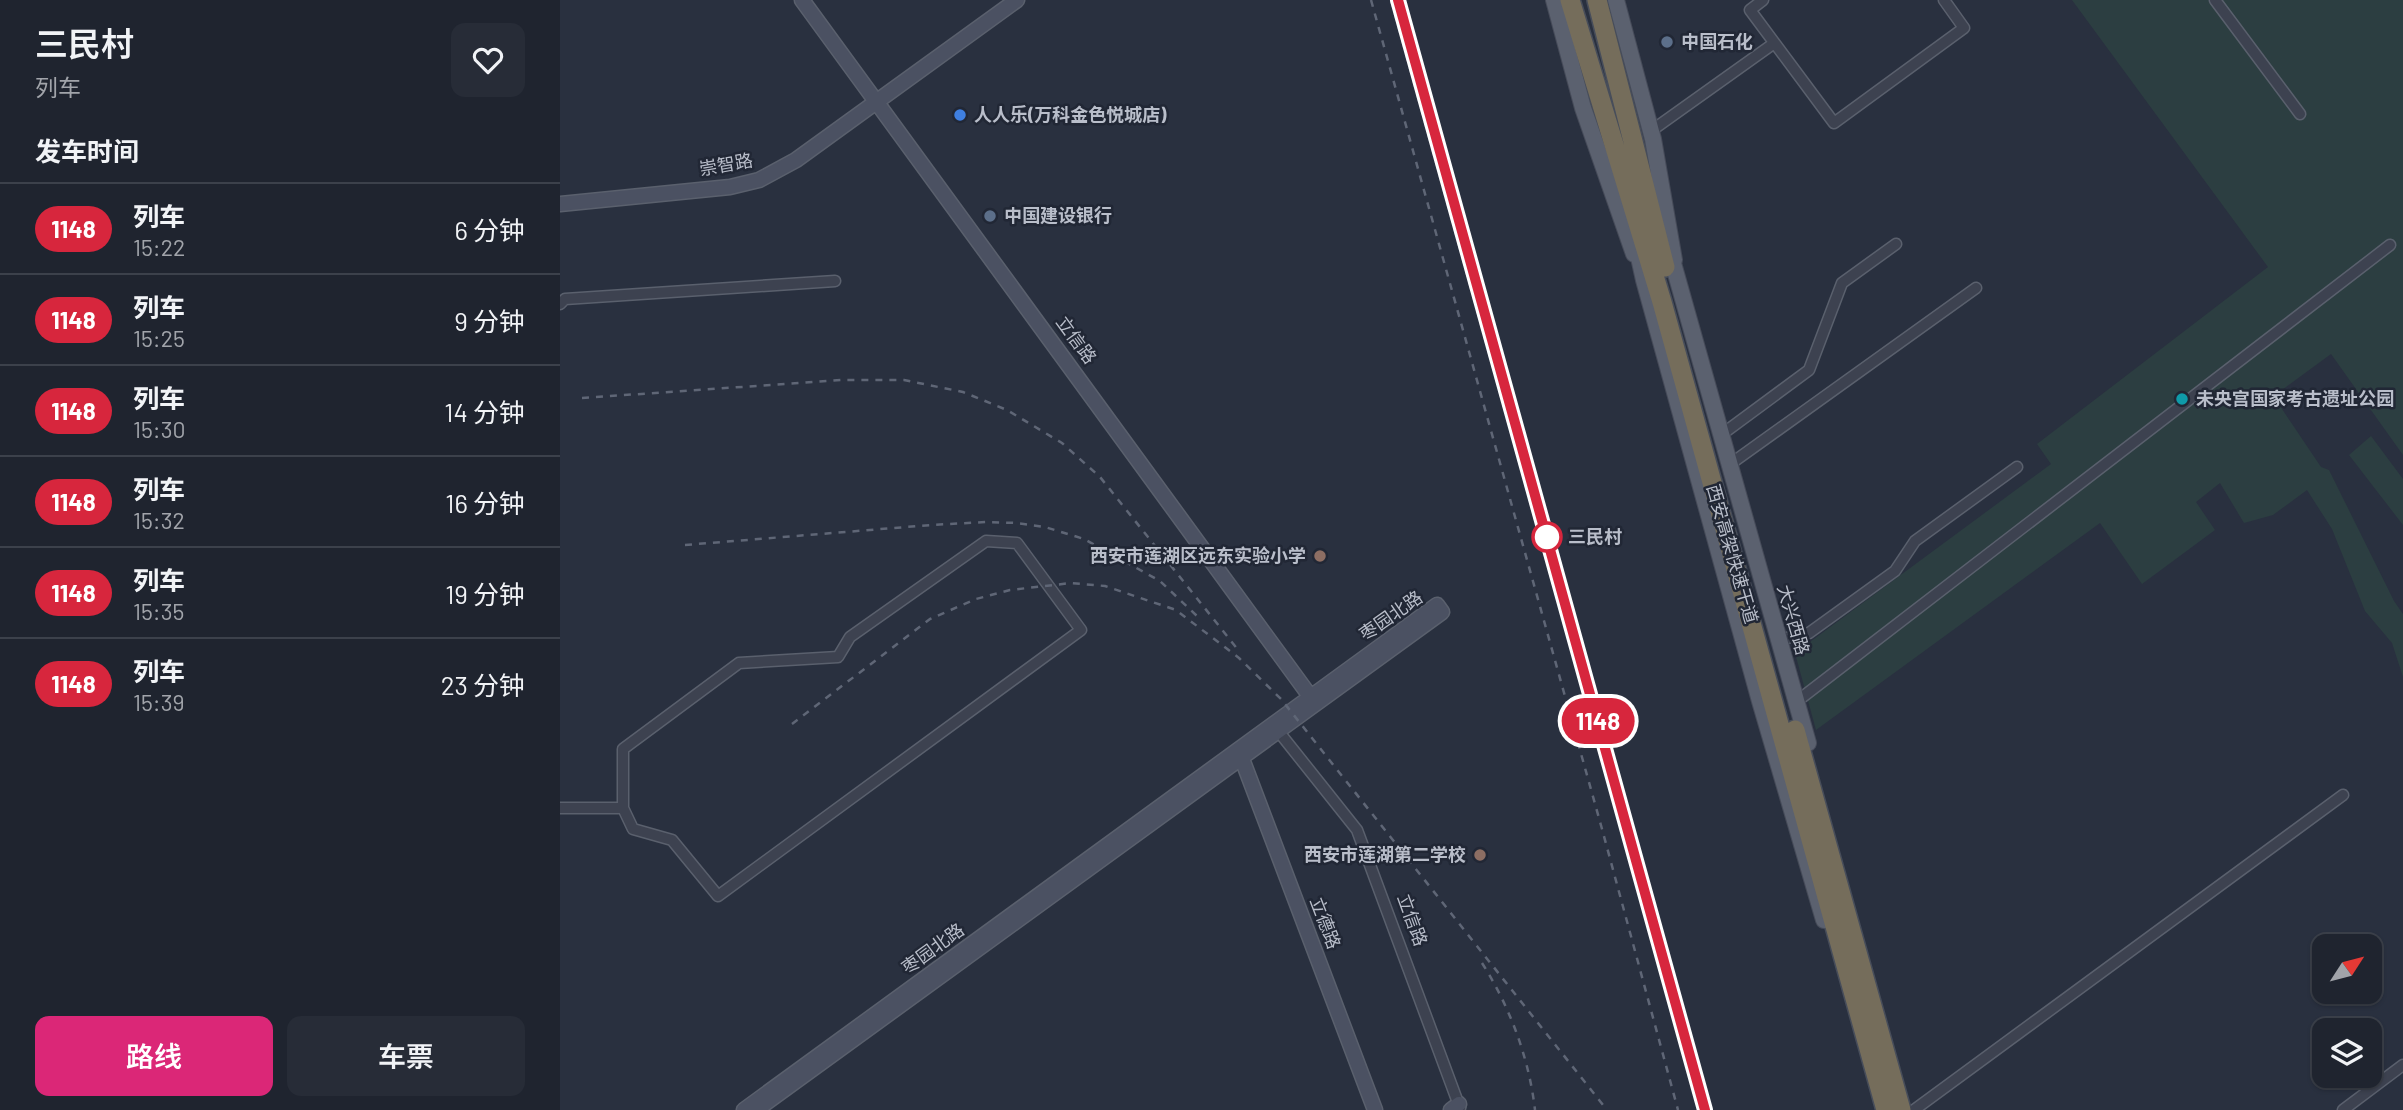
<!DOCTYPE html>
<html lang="zh">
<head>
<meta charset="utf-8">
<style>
  :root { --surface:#1f242f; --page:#272c37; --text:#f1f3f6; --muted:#a1a4aa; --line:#3c414b; --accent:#db2777 }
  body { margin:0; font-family:Barlow,"Noto Sans SC",sans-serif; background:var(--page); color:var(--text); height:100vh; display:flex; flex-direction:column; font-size:26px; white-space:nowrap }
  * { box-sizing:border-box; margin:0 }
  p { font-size:23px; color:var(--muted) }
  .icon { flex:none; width:38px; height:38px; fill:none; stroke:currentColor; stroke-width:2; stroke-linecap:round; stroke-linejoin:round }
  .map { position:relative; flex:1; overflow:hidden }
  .drawer { display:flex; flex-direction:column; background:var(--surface); width:560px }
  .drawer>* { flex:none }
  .badge { padding:0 14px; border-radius:23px; font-size:24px; line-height:46px }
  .needle { width:46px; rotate:54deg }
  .fabs { position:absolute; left:1752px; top:934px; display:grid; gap:14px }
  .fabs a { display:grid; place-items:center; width:70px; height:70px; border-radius:14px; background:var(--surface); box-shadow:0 2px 5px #0004,0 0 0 2px var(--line); font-size:35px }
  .map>.badge { position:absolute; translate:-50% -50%; box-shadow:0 0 0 4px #fff }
  h2 { padding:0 35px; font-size:26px; line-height:63px }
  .round { display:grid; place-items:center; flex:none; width:74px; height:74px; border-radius:14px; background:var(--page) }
  .overview { display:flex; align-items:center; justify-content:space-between; height:119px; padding:0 35px }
  h1 { font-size:33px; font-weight:600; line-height:52px }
  .button { display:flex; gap:14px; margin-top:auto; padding:14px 35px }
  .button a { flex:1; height:80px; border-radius:14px; background:var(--accent); color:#fff; font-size:28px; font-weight:600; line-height:80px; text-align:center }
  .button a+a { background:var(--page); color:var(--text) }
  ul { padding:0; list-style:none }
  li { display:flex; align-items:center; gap:21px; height:91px; padding:0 35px; border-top:2px solid var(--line) }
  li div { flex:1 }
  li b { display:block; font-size:26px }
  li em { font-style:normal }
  li .badge { min-width:77px; font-weight:700; text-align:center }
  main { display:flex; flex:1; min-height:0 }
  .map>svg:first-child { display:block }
  .green { fill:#2c3e41 }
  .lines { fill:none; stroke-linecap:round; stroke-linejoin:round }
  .street-casing { stroke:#5a606d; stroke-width:13 }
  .secondary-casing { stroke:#5a606d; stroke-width:17 }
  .primary-casing { stroke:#464b59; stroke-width:18 }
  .highway-casing { stroke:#474d5a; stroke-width:22 }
  .street { stroke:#3d4250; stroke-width:10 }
  .secondary { stroke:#4b5162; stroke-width:14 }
  .primary { stroke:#5b616f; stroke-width:16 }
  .highway { stroke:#756d5b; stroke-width:19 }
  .rail { stroke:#5f6676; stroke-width:2.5; stroke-dasharray:7 7; stroke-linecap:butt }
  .line-casing { stroke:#fff; stroke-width:16 }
  .line { stroke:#d7263d; stroke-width:10 }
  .service-dot { fill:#5c6f8a; stroke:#212735; stroke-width:2.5 }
  .shop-dot { fill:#3f7fe0; stroke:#212735; stroke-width:2.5 }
  .culture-dot { fill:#0f9aa8; stroke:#212735; stroke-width:2.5 }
  .stop-dot { fill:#fff; stroke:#d7263d; stroke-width:3.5 }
  .education-dot { fill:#8d6e63; stroke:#212735; stroke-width:2.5 }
  .labels { text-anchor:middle; stroke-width:5; stroke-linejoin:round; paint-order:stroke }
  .poi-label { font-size:18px; font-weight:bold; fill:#b9beca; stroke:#212735; text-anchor:start }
  .street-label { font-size:18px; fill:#b9beca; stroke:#212735 }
  .stop-label { font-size:18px; font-weight:bold; fill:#b9beca; stroke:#212735; text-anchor:start }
</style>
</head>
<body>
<main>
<section class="drawer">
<div class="overview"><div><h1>三民村</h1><p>列车</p></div><a class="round"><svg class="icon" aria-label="heart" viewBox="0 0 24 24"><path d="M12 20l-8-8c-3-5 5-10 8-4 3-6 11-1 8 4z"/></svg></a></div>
<h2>发车时间</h2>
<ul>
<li><span class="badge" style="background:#d7263d;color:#fff">1148</span><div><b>列车</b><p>15:22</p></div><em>6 分钟</em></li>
<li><span class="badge" style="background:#d7263d;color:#fff">1148</span><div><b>列车</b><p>15:25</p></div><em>9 分钟</em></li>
<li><span class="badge" style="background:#d7263d;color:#fff">1148</span><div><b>列车</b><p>15:30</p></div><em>14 分钟</em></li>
<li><span class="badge" style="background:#d7263d;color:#fff">1148</span><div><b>列车</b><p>15:32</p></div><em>16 分钟</em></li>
<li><span class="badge" style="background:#d7263d;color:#fff">1148</span><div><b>列车</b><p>15:35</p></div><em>19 分钟</em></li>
<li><span class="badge" style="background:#d7263d;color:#fff">1148</span><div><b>列车</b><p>15:39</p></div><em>23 分钟</em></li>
</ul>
<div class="button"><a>路线</a><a>车票</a></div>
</section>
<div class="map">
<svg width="1843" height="1110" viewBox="0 0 1843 1110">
  <rect width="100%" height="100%" fill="#29303f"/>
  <path class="green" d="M1512,0H1843V455L1771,354L1711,398L1720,406L1761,467L1769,470L1834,601L1843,614V677L1832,643L1805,611L1772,529L1747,490L1713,515L1684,523L1660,483L1636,502L1655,530L1582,584L1540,523L1256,730L1235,653L1491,464L1477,444L1708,267Z
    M1811,436L1843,479V525L1789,455Z"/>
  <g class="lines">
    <defs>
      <path id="street" d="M1203,0L1190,10L1274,123L1404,28L1384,0
        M1655,0L1740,114
        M1091,131L1213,44
        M0,304L5,299L275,281
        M1161,435L1249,370L1282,283L1336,244
        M1169,465L1416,288
        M426,541L457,543L521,630L158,896L112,840L73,829L63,808V749L179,663L278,657L290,637Z
        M1218,640L1249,633L1335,571L1355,541L1457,467
        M1236,702L1830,245
        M715,727L797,830L900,1108
        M0,808H63
        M1354,1110L1783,795
        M1783,1110L1843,1065"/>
      <path id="secondary" d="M242,0L755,703
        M0,204L170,187L199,180L236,160L457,0
        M679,751L815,1110
        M184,1110L877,605L882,612L196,1110
        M891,1110L899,1104"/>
      <path id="primary" d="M994,0L1023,108L1074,254
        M1056,0L1093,139L1114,260
        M1076,244L1084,280L1200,701L1264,920
        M1109,249L1248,743"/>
      <path id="highway" d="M1010,0L1102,302L1326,1110
        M1037,0L1105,267
        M1235,730L1341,1110"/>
    </defs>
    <use href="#street" class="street-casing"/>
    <use href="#secondary" class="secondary-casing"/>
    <use href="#primary" class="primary-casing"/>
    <use href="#highway" class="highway-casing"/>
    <use href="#street" class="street"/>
    <use href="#secondary" class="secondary"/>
    <use href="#primary" class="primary"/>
    <use href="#highway" class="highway"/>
    <path class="rail" d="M811,0L1042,829L1118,1110
      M831,0L1139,1110
      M22,398L282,380H344L403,392L447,410L502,443L540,477L679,651
      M125,545L371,525L426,522L457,523L485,527L524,539L600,581L637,616
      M232,724L370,619L416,599L450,590L511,583L545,586L616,610L679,658L721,699L1047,1110
      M922,963C950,1007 969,1058 975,1110"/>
  </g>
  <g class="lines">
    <defs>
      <path id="line" d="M838,0L1145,1110"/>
    </defs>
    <use href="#line" class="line-casing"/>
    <use href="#line" class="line"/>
  </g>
  <g class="service-dot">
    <circle cx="1107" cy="42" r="7"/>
    <circle cx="430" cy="216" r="7"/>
  </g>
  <circle class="shop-dot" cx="400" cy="115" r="7"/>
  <circle class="culture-dot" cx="1622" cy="399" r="7"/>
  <circle class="stop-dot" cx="987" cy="537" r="14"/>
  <g class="education-dot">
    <circle cx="760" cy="556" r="7"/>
    <circle cx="920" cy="855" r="7"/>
  </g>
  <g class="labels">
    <g class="poi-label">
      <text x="1121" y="48">中国石化</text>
      <text x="414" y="121">人人乐(万科金色悦城店)</text>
      <text x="444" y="222">中国建设银行</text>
      <text x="1636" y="405">未央宫国家考古遗址公园</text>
      <text x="746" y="562" text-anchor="end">西安市莲湖区远东实验小学</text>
      <text x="906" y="861" text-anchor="end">西安市莲湖第二学校</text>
    </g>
    <g class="street-label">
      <text transform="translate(166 165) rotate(-10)" y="6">崇智路</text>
      <text transform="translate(516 340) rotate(54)" y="6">立信路</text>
      <text transform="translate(1172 554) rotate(74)" y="6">西安高架快速干道</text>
      <text transform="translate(831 616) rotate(-35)" y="6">枣园北路</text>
      <text transform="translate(1233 620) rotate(74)" y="6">大兴西路</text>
      <text transform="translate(852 920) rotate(70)" y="6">立信路</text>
      <text transform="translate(765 923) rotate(69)" y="6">立德路</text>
      <text transform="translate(373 949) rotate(-36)" y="6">枣园北路</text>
    </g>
    <g class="stop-label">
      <text x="1008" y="543">三民村</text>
    </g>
  </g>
</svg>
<div class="fabs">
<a><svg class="needle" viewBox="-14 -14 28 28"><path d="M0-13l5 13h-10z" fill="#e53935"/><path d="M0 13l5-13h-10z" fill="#a1a4aa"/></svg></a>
<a><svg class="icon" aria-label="layers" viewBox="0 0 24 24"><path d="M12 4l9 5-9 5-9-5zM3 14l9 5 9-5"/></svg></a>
</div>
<b class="badge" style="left:1038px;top:721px;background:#d7263d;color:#fff">1148</b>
</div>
</main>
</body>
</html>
